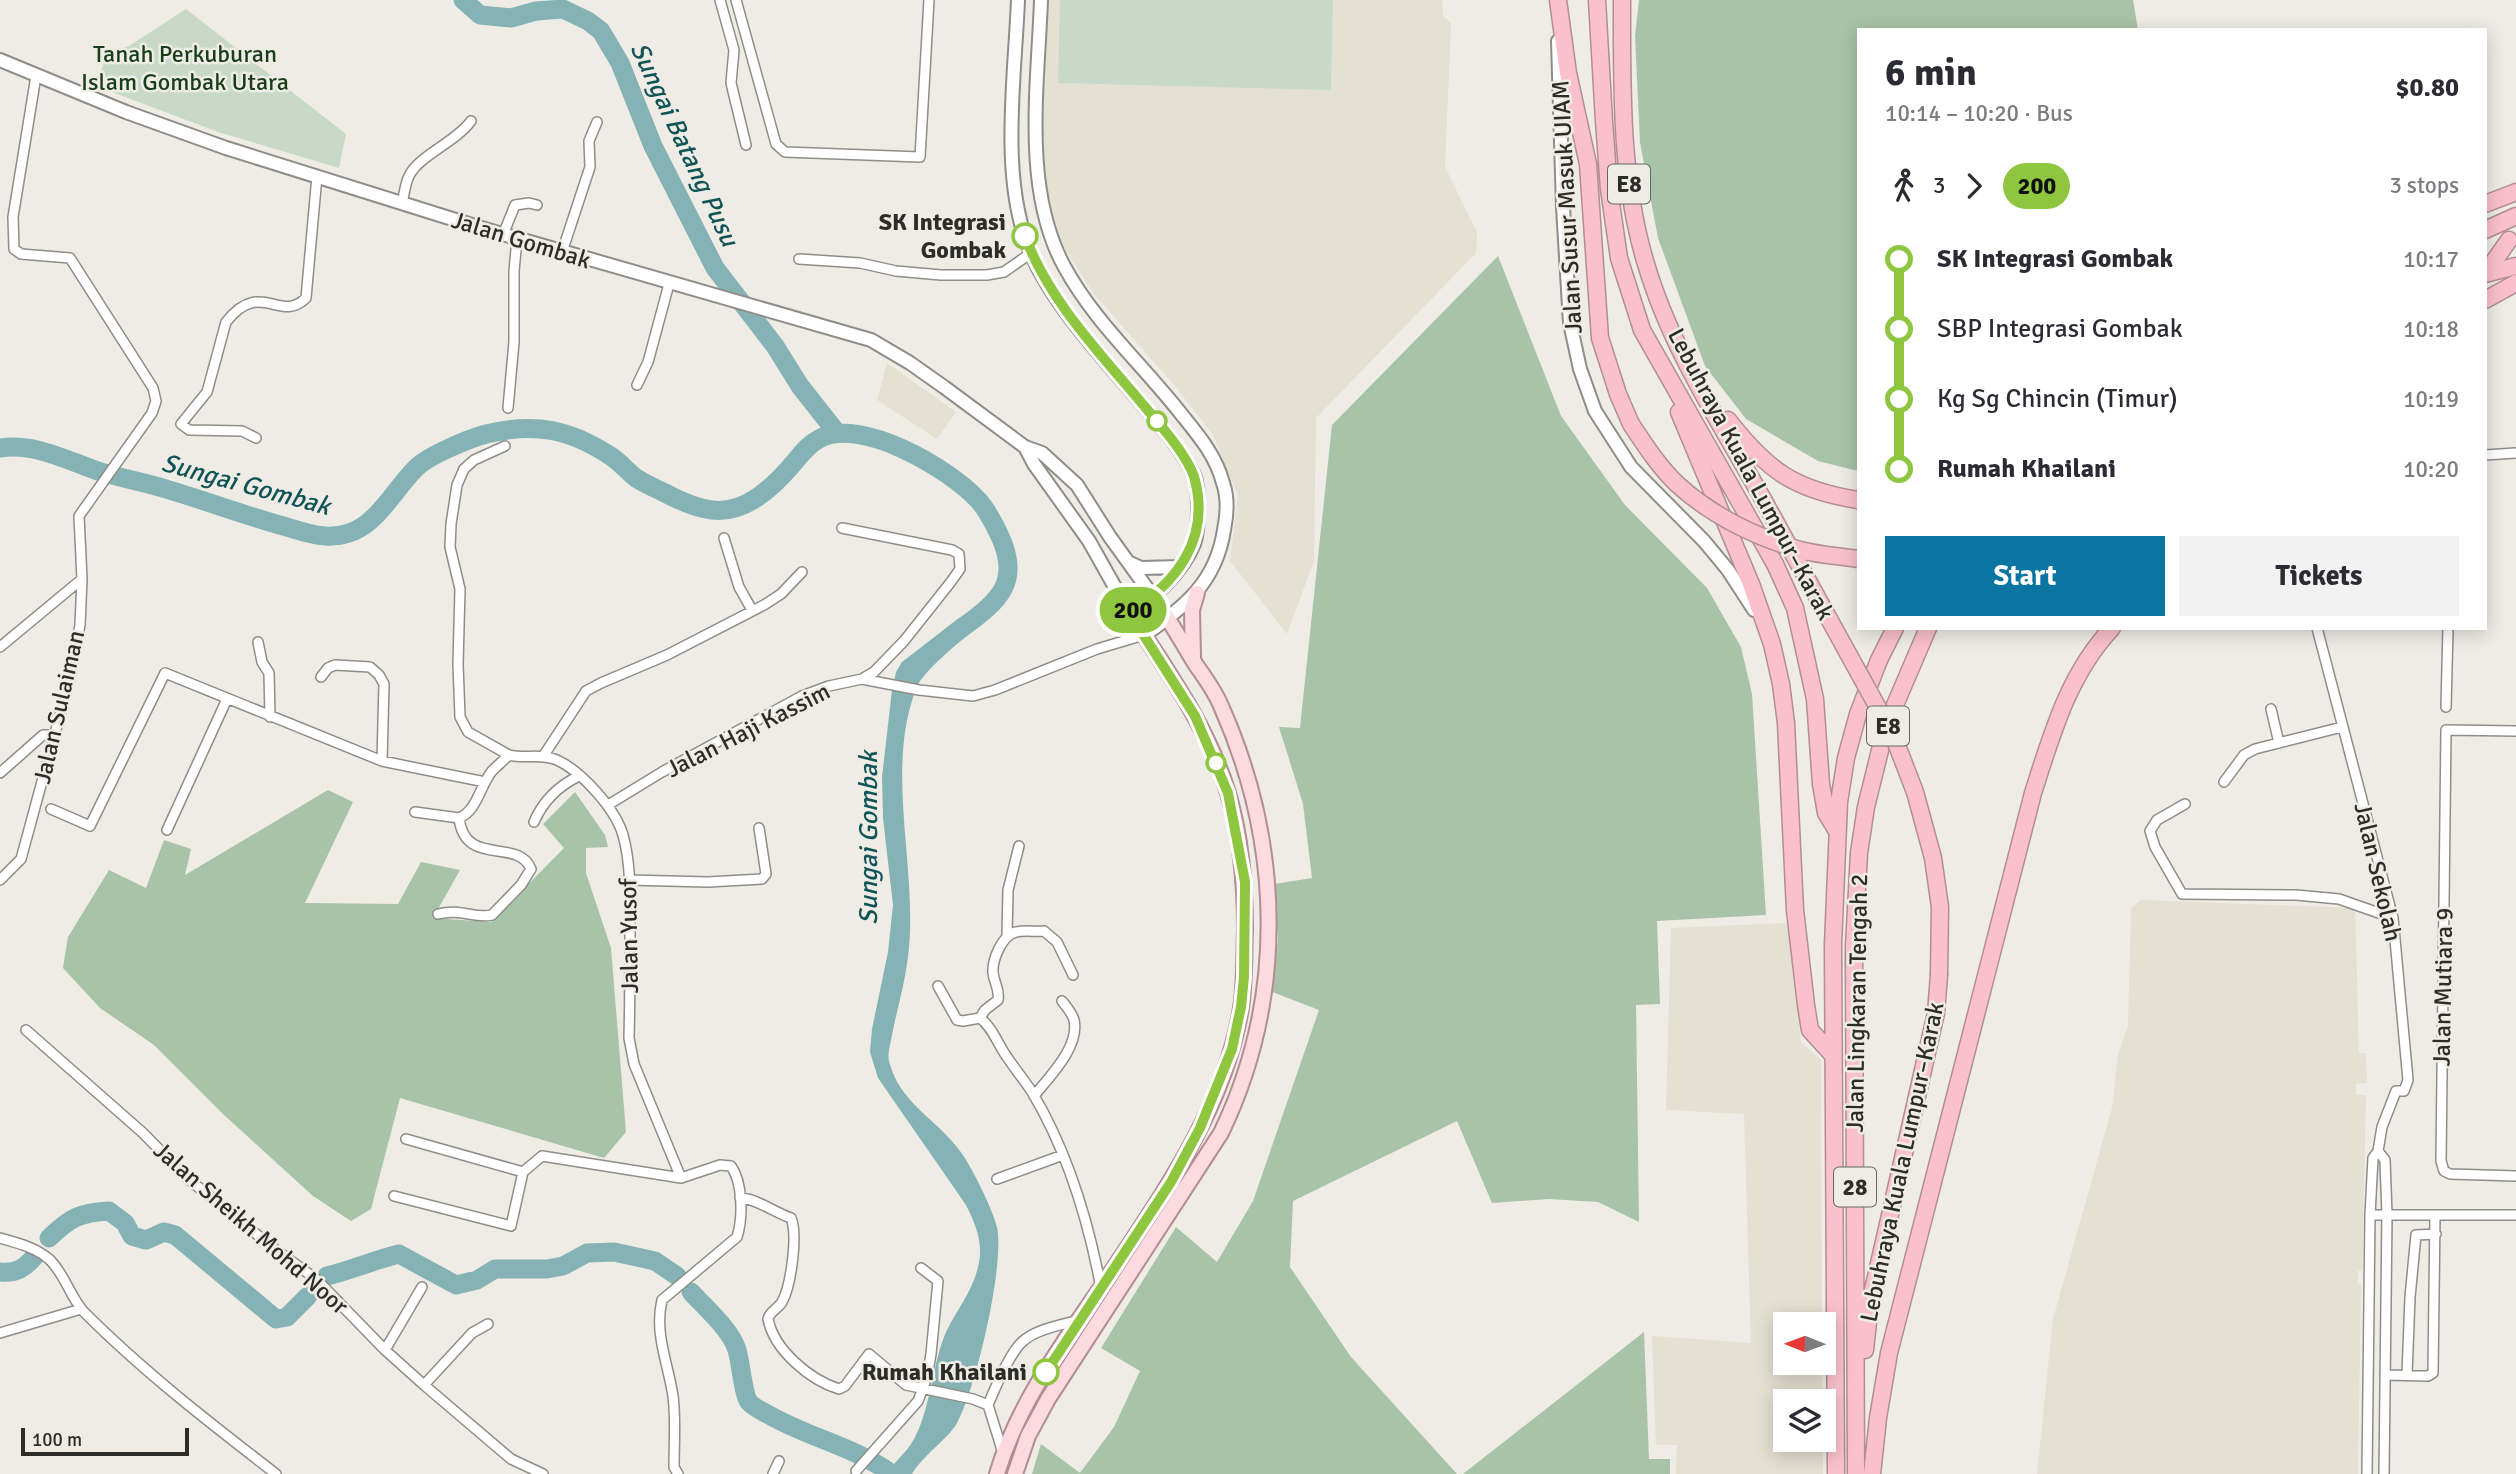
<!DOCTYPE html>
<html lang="en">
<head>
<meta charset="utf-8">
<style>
  :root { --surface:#fff; --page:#f2f2f3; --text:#2b2b33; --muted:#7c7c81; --accent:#0a75a0 }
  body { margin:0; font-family:Signika,sans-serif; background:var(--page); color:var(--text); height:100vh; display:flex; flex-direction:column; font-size:26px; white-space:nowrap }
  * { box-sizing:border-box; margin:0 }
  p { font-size:23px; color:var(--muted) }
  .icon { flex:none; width:38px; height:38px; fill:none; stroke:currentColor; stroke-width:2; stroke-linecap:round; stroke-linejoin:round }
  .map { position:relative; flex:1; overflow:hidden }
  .drawer { position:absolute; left:1857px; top:28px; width:630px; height:602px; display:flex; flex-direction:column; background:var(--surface); border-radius:0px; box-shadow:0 4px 18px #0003 }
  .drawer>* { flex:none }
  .badge { padding:0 14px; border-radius:23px; font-size:24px; line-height:46px }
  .needle { width:46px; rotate:271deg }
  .controls { position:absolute; left:1773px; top:1312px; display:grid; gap:14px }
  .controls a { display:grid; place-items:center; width:63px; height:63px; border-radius:0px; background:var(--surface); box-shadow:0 4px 18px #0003; font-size:35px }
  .scale { position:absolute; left:21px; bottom:18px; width:168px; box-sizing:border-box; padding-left:7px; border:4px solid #2c2c29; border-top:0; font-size:19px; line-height:24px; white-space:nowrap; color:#2c2c29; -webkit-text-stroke:5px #eeece5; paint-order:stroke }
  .map>.badge { position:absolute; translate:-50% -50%; box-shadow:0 0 0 4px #fff }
  .legs { display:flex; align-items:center; gap:10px; height:77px; padding:0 28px; font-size:23px }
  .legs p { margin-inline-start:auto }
  .headline { display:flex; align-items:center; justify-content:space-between; height:119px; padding:0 28px }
  h1 { font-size:38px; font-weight:700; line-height:52px }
  .action { display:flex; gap:14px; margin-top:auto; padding:14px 28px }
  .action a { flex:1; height:80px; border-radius:0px; background:var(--accent); color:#fff; font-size:28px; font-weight:700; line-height:80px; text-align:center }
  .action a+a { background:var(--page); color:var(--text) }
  ul { padding:0 28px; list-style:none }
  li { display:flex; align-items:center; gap:24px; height:70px; font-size:26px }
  li i { display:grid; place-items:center; width:10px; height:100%; margin:0 9px; background:currentColor }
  li i::after { content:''; width:18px; height:18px; margin:-9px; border:5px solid; border-radius:50%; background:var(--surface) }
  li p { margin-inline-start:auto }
  li:first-child i { background:linear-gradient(#0000 50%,currentColor 0) }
  li:last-child i { background:linear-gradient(currentColor 50%,#0000 0) }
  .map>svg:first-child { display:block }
  .built { fill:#e4e0d2 }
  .green { fill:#c8dac7 }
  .forest { fill:#a8c3a7 }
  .water { fill:#85b3b5 }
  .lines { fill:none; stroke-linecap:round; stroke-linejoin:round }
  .river { stroke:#85b3b5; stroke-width:19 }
  .street-casing { stroke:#8f8d87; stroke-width:12 }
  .secondary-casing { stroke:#8f8d87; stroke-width:16 }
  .primary-casing { stroke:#b28d93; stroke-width:18 }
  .highway-casing { stroke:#b28d93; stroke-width:19 }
  .street { stroke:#fff; stroke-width:9 }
  .secondary { stroke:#fff; stroke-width:12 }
  .primary { stroke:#fcdae0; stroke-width:14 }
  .highway { stroke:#fac1cc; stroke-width:16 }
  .highway-bridge-casing { stroke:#b28d93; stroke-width:19; stroke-linecap:butt }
  .highway-bridge { stroke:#fac1cc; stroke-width:16 }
  .line-1-casing { stroke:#fff; stroke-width:16 }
  .line-1 { stroke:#8ec63f; stroke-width:10 }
  .stop-1-dot { fill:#fff; stroke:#8ec63f; stroke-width:3.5 }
  .labels { text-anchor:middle; stroke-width:5; stroke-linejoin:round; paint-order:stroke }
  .shield { fill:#eeece5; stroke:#666661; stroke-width:2 }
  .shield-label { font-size:23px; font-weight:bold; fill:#2c2c29 }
  .park-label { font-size:24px; fill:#173e18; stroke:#eeece5 }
  .street-label { font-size:24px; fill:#2c2c29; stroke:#eeece5 }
  .stop-label { font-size:24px; font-weight:bold; fill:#2c2c29; stroke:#eeece5; text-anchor:end }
  .water-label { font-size:26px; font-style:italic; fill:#105457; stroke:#eeece5 }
</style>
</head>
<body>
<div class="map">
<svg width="2516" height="1474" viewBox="0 0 2516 1474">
  <rect width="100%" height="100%" fill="#eeece5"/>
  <path class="built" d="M1046,0H1442L1443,16L1451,23L1445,167L1477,232L1476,253L1316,418L1314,561L1287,634L1230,561L1238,495L1213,435L1175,386L1093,293L1054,231L1039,157Z
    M887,363L956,412L937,439L877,400Z
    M2141,900L2355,908L2359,1053H2366L2367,1083L2356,1084V1095H2366L2362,1270L2358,1271V1284H2361L2358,1474H2037L2053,1319L2112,1108L2118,1054L2128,1026L2131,908Z
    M1787,923L1801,1042L1821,1060L1822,1325H1785V1363H1822L1823,1402H1785V1440H1823V1474H1676L1677,1445H1656L1652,1336L1751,1343L1744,1114L1666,1110L1671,928Z"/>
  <path class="green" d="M1060,0H1333L1331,90L1058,83Z
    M186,9L346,134L339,168L218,132L96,86L107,53L129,46Z"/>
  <path class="forest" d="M1639,0H2133L2138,30H1858V471L1818,461L1746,419L1705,366L1658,238L1640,142L1635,36Z
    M1498,256L1561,416L1625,505L1707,588L1741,647L1752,694L1766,915L1657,921L1660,1004L1636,1005L1639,1222L1598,1202L1549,1199L1492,1203L1457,1121L1293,1201L1290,1267L1351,1357L1457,1474H1032L1041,1444L1080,1473L1114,1427L1140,1371L1101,1348L1176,1227L1217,1262L1253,1201L1319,1010L1270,991L1278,940L1274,884L1312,878L1303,804L1279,727L1300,728L1332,425Z
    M328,790L353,802L305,903L398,904L421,862L460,870L433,918L491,922L564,848L543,824L575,792L605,835L608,847L586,848V873L611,948L626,1132L604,1158L400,1098L371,1209L351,1221L313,1196L224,1115L154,1045L100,1008L63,968L68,937L109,870L146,888L164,840L191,849L185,875Z
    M1644,1332L1649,1459H1670V1474H1463Z"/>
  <path class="water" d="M959,618L974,628C959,644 923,670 916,689C884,773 919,870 908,957C905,983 897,1009 892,1035C891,1043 887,1053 889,1061C899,1103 937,1119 960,1151C971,1165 993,1210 997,1227C1005,1265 976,1388 957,1423C947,1440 923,1455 912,1474H888C893,1462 904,1455 911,1444C931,1414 931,1364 947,1330C957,1310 973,1290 978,1267C984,1244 976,1225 966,1205L878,1078L870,1052L872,1029L888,952L893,905L883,818L882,777L892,690L896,672L902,662Z"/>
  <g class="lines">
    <path class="river" d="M463,0L480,15L511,18L536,11L563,9L588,21L601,31L620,63L653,146L715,268L775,346L800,386L837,433
      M0,448C35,443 66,460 98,471C120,478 143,482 166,489C207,501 246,516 287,527C299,531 312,535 325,536C373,539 388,495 417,467C430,455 468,439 486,434C535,422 570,429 612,457C621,463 628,472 636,478C645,484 655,488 665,493C680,501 695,508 712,510C745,514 772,488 792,465C800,456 807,445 819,439C860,416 950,469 978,500C986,508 993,522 998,532C1027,590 989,606 949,638
      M49,1238C71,1217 79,1213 109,1211L125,1223L132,1236L146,1240L164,1232L175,1235L276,1319L287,1317L308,1296
      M0,1272C16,1274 25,1268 35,1256
      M327,1276C352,1270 374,1260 399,1254L456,1285L477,1280L495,1269H547L563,1266L587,1253L614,1252L655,1261L677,1276
      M691,1292C705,1307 731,1330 737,1350C741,1363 743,1394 749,1402C754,1408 764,1412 771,1416C810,1438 855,1447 892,1474"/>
    <defs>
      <path id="street" d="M720,0L734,50L731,83L746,145
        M736,0L776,144L785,152L920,157L929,0
        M402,204C404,195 405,184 409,176C418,156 456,142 471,121
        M503,235L515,205L529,203L537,205
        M562,252L590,167L589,141L597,122
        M799,259L860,263L896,271L941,275H987L1004,272L1031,253
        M637,385L648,362L669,284
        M508,408L514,342V271L517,239
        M256,438L242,431L189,430L181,424L207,392L226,322C261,278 280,324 306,298L317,176
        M505,446L474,460L464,469L457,485L451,524L450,547L460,589L458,664L460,717L468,732L509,755
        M2485,455L2516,453
        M724,538L739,587L752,610
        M2317,628L2393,918L2408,1080L2404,1091H2396L2382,1127L2378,1151L2373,1158L2370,1215L2367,1474
        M258,642L262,662L269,673L270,717
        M0,647L82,579
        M321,677L328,668L335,665L370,667L379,675L384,684L382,761
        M862,679L919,690L973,696L995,690L1097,649L1144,635
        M2446,707L2448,628
        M2271,709L2279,743
        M2516,731L2446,730L2441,1161L2444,1171L2450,1174L2516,1176
        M544,755L586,691L601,683L667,655L764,605L781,594L802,572
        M0,773L43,735H54
        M2224,782L2244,755L2255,749L2342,727
        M2185,804L2157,820L2150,831L2155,847L2182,894L2296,895L2339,899L2393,918
        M608,805L662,772L802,696L829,686L862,679L874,672L904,641L950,583L960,569L959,554L952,550L842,528
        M51,809L90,826L165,673L382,761L485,782
        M415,812L459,818C477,811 480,786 492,771C497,766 504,760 509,755C525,759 541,753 557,760C581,771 615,808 623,835C631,864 630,895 630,925C630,963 630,1001 629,1038L634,1064L681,1178
        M534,822C543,801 558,786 579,776
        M167,830L227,699
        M0,880L21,859L70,678L80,625L82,579L79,516L152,413L156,401L153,388L70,258L21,254L14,249L13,217L36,76
        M629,880L708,882L762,879L766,874L759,828
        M438,914C461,908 474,919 492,915L521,885L531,869C518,837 465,868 459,818
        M1007,936L1008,890L1019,846
        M938,986L957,1020L963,1021L980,1018C993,1028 997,1043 1007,1057C1015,1069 1024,1080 1032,1092C1068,1152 1088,1219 1101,1288
        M980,1018L985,1010L998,1000C1000,989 994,983 993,973C992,960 1002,935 1016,932C1025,930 1035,932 1044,931L1057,942L1073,975
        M26,1030L143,1133L187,1178L276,1250L316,1279L385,1350L424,1385L511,1459L543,1474
        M1034,1096C1049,1077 1080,1047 1074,1020C1072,1013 1066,1006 1062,1001
        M406,1139L523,1172
        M2378,1151L2385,1160L2387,1215L2384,1474
        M997,1179L1063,1155
        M394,1196L511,1226L523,1172L542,1156L681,1178L720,1165L731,1166C743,1183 743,1218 737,1237L662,1300C654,1333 668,1363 673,1396C676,1419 674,1444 674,1467L678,1474
        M740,1198C753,1197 776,1213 791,1218C798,1235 791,1286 782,1302C778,1309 770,1311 768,1319C774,1350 810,1380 839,1389L845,1386L869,1354L906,1385L973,1399L988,1405
        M2370,1215H2516
        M0,1238C17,1243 35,1247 49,1259C65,1274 70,1297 84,1312C144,1372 210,1423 276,1474
        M0,1333L81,1309
        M385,1350L422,1287
        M2385,1375L2428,1376L2433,1373L2435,1215
        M2407,1375L2410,1297L2416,1235L2436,1234
        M424,1385L472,1333L488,1324
        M1003,1453L988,1405C995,1388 1009,1354 1022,1342C1036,1329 1061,1325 1079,1320
        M856,1471L918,1401L927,1377L931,1354L938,1281L921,1268
        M773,1474L779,1461"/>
      <path id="secondary" d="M1018,0C1015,78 999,180 1031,253C1054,307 1106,361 1144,406C1162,427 1182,450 1194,475C1198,484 1198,497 1198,507C1198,519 1198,533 1194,544C1182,573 1155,597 1129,612L1089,541L1034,464L1025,447
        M1041,0C1038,85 1022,189 1064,266C1094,322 1144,366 1182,415C1199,436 1216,456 1223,483C1228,497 1227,515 1224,530C1216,582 1185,607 1144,635
        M1558,41L1563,207L1570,323L1580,369L1595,411L1631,467L1704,541L1728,570L1754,610
        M0,60L126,112L226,148L478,227L871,340L910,363L944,387L1025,447L1042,453L1077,485L1110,537L1154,598
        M1130,563L1141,568L1179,567"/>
      <path id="primary" d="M1193,657L1192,610L1197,593
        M997,1474C1020,1395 1076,1327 1120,1259C1171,1182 1226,1101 1241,1008C1245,982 1244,955 1245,929C1245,883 1241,837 1228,793C1208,727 1166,669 1129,612
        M1015,1474L1028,1436L1048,1399L1221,1133C1287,996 1282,843 1221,706C1215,691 1205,678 1196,665C1182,642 1169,619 1154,598"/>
      <path id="highway" d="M1558,0L1568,73L1588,164L1600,338L1618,394L1631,424
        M1597,0L1604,121L1609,189L1619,258L1642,330L1775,564L1795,608L1815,699L1821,784L1826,813L1837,831
        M1622,0C1622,88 1620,179 1646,264C1671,349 1721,424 1764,501
        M2485,204L2516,192
        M2485,230L2516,216
        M2485,274L2509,240
        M2485,274L2516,266
        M2485,300L2516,283
        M1679,412L1751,584L1772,644L1781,684L1786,723L1795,910L1806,1005L1810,1030L1833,1055
        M1728,420C1767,470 1794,490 1858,500
        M1865,1350L1870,1303L1936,1013L1939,975
        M1836,1474L1833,945L1839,802L1846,758L1858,714L1879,660L1895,628
        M1856,1474L1854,946L1859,853L1866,807L1886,726L1928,628
        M1872,1474L1878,1418L1889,1353L2033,793C2052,734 2068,675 2112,628"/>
    </defs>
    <use href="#street" class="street-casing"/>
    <use href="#secondary" class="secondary-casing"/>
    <use href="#primary" class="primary-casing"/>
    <use href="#highway" class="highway-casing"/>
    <use href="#street" class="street"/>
    <use href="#secondary" class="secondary"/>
    <use href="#primary" class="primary"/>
    <use href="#highway" class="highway"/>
    <defs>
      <path id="highway-bridge" d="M1631,424C1645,445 1659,467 1677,484C1711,515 1756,537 1800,550C1819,555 1839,556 1858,559
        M1764,501L1893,735L1915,792L1933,858L1940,907L1939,975"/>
    </defs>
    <use href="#highway-bridge" class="highway-bridge-casing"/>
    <use href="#highway-bridge" class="highway-bridge"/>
  </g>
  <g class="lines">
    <defs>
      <path id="line-1" d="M1025,236C1048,299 1098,351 1140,401C1156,420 1189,456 1195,480C1210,539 1177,583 1129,612L1195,716L1228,793L1245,882L1244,977L1241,1007L1232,1049L1200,1128L1171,1182L1046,1372"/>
    </defs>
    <use href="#line-1" class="line-1-casing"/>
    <use href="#line-1" class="line-1"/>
  </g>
  <g class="stop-1-dot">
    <circle cx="1025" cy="236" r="12"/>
    <circle cx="1157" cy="421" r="9"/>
    <circle cx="1216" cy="763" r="9"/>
    <circle cx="1046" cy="1372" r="12"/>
  </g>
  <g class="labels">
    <g class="shield">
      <rect x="1608" y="164.5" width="42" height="39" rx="5"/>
      <rect x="1867" y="706.5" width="42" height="39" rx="5"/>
      <rect x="1834" y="1167.5" width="42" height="39" rx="5"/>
    </g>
    <g class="shield-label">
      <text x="1629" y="192">E8</text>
      <text x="1888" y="734">E8</text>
      <text x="1855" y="1195">28</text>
    </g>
    <g class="park-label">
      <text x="185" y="62">Tanah Perkuburan<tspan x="185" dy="28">Islam Gombak Utara</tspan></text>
    </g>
    <g class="street-label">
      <text transform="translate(1567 207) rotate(-93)" y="8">Jalan Susur Masuk UIAM</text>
      <text transform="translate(521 240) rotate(17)" y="8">Jalan Gombak</text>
      <text transform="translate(1751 474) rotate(62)" y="8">Lebuhraya Kuala Lumpur–Karak</text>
      <text transform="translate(59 707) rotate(-77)" y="8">Jalan Sulaiman</text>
      <text transform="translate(748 730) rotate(-27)" y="8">Jalan Haji Kassim</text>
      <text transform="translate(2378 872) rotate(77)" y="8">Jalan Sekolah</text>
      <text transform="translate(629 936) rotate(-91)" y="8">Jalan Yusof</text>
      <text transform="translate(2443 987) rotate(-89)" y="8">Jalan Mutiara 9</text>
      <text transform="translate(1857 1003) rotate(-89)" y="8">Jalan Lingkaran Tengah 2</text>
      <text transform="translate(1902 1162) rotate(-78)" y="8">Lebuhraya Kuala Lumpur–Karak</text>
      <text transform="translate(251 1228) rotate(41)" y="8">Jalan Sheikh Mohd Noor</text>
    </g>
    <g class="stop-label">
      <text x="1006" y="230">SK Integrasi<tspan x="1006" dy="28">Gombak</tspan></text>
      <text x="1027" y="1380">Rumah Khailani</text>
    </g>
    <g class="water-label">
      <text transform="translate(685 144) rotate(65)" y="9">Sungai Batang Pusu</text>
      <text transform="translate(246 484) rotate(15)" y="9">Sungai Gombak</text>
      <text transform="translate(868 838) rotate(-90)" y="9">Sungai Gombak</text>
    </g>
  </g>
</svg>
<div class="controls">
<a><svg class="needle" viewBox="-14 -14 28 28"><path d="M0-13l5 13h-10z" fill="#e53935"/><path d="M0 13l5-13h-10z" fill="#7c7c81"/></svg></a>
<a><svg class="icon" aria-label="layers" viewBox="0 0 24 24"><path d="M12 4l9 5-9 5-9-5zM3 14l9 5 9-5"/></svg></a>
</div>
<div class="scale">100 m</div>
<b class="badge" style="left:1133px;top:610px;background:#8ec63f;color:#111">200</b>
<section class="drawer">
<div class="headline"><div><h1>6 min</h1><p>10:14 – 10:20 · Bus</p></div><b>$0.80</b></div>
<div class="legs"><svg class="icon" aria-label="walk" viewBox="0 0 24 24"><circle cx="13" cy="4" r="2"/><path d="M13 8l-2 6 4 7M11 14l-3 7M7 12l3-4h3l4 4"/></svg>3<svg class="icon" aria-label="forward" viewBox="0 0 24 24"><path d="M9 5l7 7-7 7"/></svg><b class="badge" style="background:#8ec63f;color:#111">200</b><p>3 stops</p></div>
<ul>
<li><i style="color:#8ec63f"></i><b>SK Integrasi Gombak</b><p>10:17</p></li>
<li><i style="color:#8ec63f"></i><span>SBP Integrasi Gombak</span><p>10:18</p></li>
<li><i style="color:#8ec63f"></i><span>Kg Sg Chincin (Timur)</span><p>10:19</p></li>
<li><i style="color:#8ec63f"></i><b>Rumah Khailani</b><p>10:20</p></li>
</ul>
<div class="action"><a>Start</a><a>Tickets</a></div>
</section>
</div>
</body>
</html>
